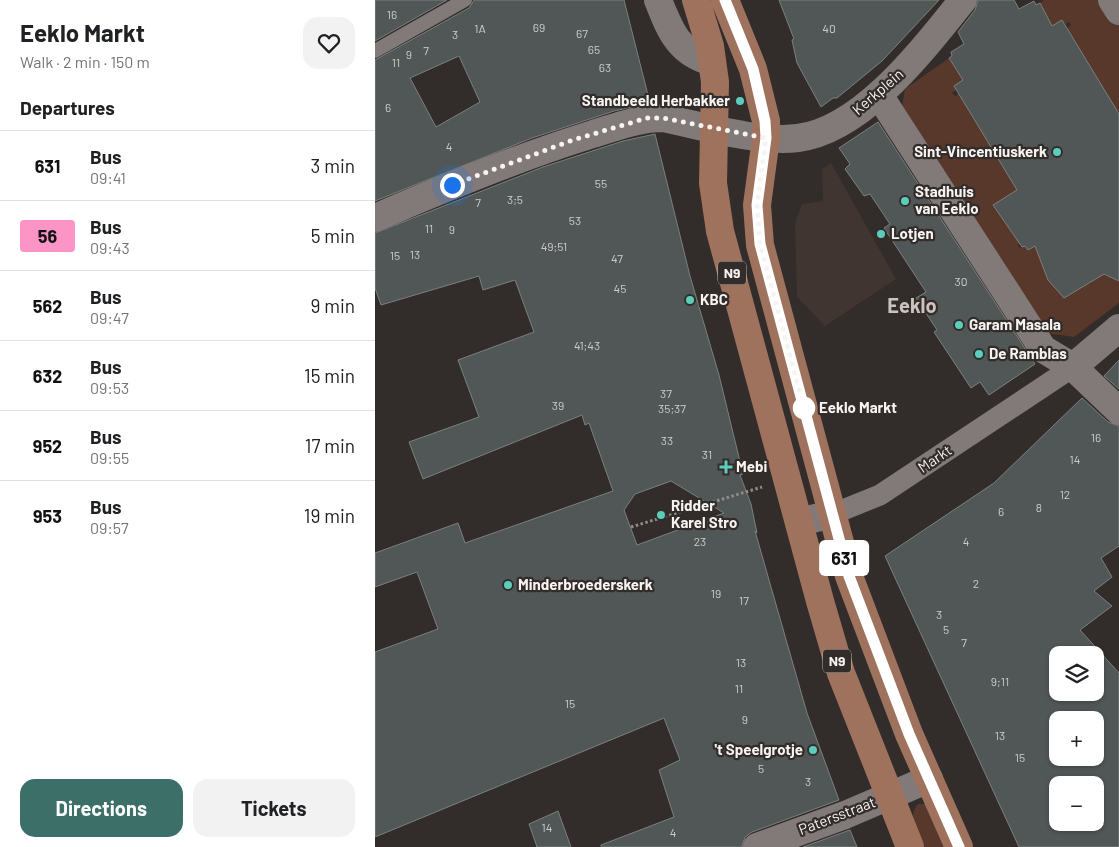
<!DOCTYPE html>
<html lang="en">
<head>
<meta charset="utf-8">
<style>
  :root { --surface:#fff; --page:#f2f2f2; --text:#202124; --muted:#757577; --line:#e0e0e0; --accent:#3b6f68 }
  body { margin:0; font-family:Barlow,sans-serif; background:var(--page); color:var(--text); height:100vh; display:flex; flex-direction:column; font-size:19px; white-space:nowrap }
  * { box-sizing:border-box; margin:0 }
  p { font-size:16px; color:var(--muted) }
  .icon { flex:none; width:28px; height:28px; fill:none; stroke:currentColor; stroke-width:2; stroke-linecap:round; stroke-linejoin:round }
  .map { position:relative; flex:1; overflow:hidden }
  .side { display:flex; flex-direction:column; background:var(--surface); width:375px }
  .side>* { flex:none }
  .badge { padding:0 10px; border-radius:4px; font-size:18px; line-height:32px }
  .tools { position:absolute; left:674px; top:646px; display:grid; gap:10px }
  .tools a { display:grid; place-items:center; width:55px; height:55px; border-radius:10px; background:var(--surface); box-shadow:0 1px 4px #0004; font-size:25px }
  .you { position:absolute; width:25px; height:25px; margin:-12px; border:4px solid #fff; border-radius:50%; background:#1a73e8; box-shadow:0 0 0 8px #1a73e833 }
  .map>.badge { position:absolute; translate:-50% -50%; box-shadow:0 0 0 2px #fff }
  h2 { padding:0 20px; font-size:19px; line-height:45px }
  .round { display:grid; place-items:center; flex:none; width:52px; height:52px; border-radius:15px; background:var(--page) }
  .summary { display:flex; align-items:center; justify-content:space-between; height:85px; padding:0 20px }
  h1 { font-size:24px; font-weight:700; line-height:38px }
  .primary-button { display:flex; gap:10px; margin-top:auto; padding:10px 20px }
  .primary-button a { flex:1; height:58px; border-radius:15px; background:var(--accent); color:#fff; font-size:20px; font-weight:700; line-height:58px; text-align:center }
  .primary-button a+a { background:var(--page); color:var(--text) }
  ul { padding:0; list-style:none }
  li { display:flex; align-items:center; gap:15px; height:70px; padding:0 20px; border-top:1px solid var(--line) }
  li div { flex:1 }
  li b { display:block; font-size:19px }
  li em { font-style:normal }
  li .badge { min-width:55px; font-weight:700; text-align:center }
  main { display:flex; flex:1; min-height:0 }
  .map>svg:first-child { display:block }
  .built { fill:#403530 }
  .green { fill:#57382a }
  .building { fill:#515756; stroke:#7a817f; fill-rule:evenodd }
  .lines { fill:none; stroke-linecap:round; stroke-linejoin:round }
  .path { stroke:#908c8a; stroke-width:3; stroke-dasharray:2.5 2.5; stroke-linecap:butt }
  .service { stroke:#817a78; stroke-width:14 }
  .pedestrian { stroke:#817a78; stroke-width:21 }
  .minor { stroke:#817a78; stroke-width:28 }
  .primary { stroke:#9f725e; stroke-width:28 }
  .line-casing { stroke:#fff; stroke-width:11 }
  .line { stroke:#fff; stroke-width:8 }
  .walk { stroke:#f6f3f1; stroke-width:5; stroke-dasharray:0 9 }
  .poi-dot { fill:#5bcebb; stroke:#322c2a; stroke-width:2 }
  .stop-dot { fill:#fff; stroke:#fff; stroke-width:2.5 }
  .labels { text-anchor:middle; stroke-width:4.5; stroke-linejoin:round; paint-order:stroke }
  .number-label { font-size:12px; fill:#cdccca }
  .shield { fill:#322c2a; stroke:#bbb7b5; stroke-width:1 }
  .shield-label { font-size:14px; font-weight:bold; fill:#f6f3f1 }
  .street-label { font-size:15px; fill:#f6f3f1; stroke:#322c2a }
  .poi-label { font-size:15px; font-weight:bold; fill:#f6f3f1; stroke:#322c2a; text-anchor:start }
  .stop-label { font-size:15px; font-weight:bold; fill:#f6f3f1; stroke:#322c2a; text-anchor:start }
  .district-label { font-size:20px; font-weight:bold; fill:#cac3c0; stroke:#322c2a }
</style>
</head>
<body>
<main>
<section class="side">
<div class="summary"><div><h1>Eeklo Markt</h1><p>Walk · 2 min · 150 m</p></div><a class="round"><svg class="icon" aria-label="heart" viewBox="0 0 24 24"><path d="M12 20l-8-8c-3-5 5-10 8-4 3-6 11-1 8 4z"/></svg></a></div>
<h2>Departures</h2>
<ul>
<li><span class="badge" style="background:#fff;color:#111">631</span><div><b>Bus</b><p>09:41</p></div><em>3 min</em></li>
<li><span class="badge" style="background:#fc95c5;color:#111">56</span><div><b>Bus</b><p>09:43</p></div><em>5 min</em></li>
<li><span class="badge" style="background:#fff;color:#111">562</span><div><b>Bus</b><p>09:47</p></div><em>9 min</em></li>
<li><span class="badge" style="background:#fff;color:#111">632</span><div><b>Bus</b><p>09:53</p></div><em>15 min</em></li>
<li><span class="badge" style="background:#fff;color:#111">952</span><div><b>Bus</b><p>09:55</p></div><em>17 min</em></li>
<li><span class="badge" style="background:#fff;color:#111">953</span><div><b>Bus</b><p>09:57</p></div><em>19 min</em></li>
</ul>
<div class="primary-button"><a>Directions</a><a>Tickets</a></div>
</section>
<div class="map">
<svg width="744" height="847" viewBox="0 0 744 847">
  <rect width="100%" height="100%" fill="#322c2a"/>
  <path class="built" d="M456,163L521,279L450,326L422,297L420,223L427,204L448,201L447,169Z"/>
  <path class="green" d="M669,0H730L744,23V114L692,28L696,25L694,22L690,24L687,20L677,32L665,3Z
    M574,58L594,82L579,86L581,90L577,93L580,96L584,94L642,190L630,204L628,199L623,201L648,241L643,245L645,248L650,246L653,250L665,236L687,296H693L692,293L712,281L714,284L716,282L715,280L726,260L744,281V303L699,337L665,332L526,112L530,89Z
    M543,804H551L574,847H550C544,833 531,817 543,804Z"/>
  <path class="building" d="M0,0H72L0,41Z
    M99,0H249L275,103L239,111L157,138L0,201V60L94,8ZM84,56L105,102L61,127L35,78Z
    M404,0H564L507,61L462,98H458L446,107L422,63L417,40L419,39Z
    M603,0H639L644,9L659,1L661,5L665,3L677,26L687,20L744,114V281L729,274L689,298L673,280L660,246L653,250L650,246L647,247L618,205L642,190L579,86L588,80L574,58L577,56L576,52L589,44L583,32L600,10Z
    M503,122L660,364L614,395L605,382L596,388L559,332L562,330L541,298L551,292L509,228L515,224L495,194L489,196L470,169L475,164L464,148Z
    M280,134L315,276L344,375L368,474L365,475L376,504L382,533L380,531L432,713L464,800L377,832L370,837L367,847H226V845L299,817L284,770L305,760L289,718L0,837V652L63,629L42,572L0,587V553L83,523L90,543L238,491L214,423L210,425L207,415L48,479L34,442L104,417L83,360L159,332L140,280L108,290L104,276L6,305L0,288V233L168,167L248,141ZM296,481L349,513L262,545L249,510L260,494Z
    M744,360V389L729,376Z
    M707,398L733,422L744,426V546L726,558L737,577L719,591L737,606L705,630L744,673V847H644L510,556L619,483ZM682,655H720V692H682ZM682,720H720V758H682ZM682,785H720V822H682Z
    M183,811L196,847H162L154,824Z
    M475,830L482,847H428Z"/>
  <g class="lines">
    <path class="path" d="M256,527L387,487"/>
    <path class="service" d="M0,51L90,0"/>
    <path class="pedestrian" d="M458,514L505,495L698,367"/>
    <path class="minor" d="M283,0C295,30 303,53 337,62
      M737,0L744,11
      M504,95L668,349L698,367L744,411
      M0,218C71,187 144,157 218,134C241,127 264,118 288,118C328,126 384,143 423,138C488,130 549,48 588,0
      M698,367L744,328
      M424,522L458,514
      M382,847L470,815L554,779"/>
    <path class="primary" d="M321,0L335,46L340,82L338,183L345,231L445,601L466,673L535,847
      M350,0L378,69L391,121V138L382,205L385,245L474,576L534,734L584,847"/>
  </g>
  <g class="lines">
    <defs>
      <path id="line" d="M350,0L378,69L390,121L391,138L382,205L385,244L474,576L534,734L584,847"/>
    </defs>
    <use href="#line" class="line-casing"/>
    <use href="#line" class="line"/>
    <path class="walk" d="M77,185L198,140L272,118H288L391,138L382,205L385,244L429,408"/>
  </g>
  <g class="poi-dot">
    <circle cx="365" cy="101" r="5"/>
    <circle cx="682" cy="152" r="5"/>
    <circle cx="530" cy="201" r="5"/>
    <circle cx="506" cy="234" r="5"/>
    <circle cx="315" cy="300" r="5"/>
    <circle cx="584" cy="325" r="5"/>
    <circle cx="604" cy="354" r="5"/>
    <path d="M348.5 459.5h5v5h5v5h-5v5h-5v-5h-5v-5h5z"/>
    <circle cx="286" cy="515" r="5"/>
    <circle cx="133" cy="585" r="5"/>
    <circle cx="438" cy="750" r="5"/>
  </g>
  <circle class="stop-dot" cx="429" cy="408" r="10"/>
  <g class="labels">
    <g class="number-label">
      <text x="17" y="19">16</text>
      <text x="164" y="32">69</text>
      <text x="105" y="33">1A</text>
      <text x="454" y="33">40</text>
      <text x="207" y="38">67</text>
      <text x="80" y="39">3</text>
      <text x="219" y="54">65</text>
      <text x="51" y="55">7</text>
      <text x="34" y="59">9</text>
      <text x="21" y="67">11</text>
      <text x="230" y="72">63</text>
      <text x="13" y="112">6</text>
      <text x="74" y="151">4</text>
      <text x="226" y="188">55</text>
      <text x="140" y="204">3;5</text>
      <text x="103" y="207">7</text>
      <text x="200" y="225">53</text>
      <text x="54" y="233">11</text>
      <text x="77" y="234">9</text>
      <text x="179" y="251">49;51</text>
      <text x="40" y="259">13</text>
      <text x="20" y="260">15</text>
      <text x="242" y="263">47</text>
      <text x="586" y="286">30</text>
      <text x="245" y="293">45</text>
      <text x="212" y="350">41;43</text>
      <text x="291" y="398">37</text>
      <text x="183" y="410">39</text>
      <text x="297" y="413">35;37</text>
      <text x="721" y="442">16</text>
      <text x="292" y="445">33</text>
      <text x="332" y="459">31</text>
      <text x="700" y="464">14</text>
      <text x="690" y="499">12</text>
      <text x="664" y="512">8</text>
      <text x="626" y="516">6</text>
      <text x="325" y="546">23</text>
      <text x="591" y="546">4</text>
      <text x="601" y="588">2</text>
      <text x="341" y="598">19</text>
      <text x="369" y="605">17</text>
      <text x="564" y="619">3</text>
      <text x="571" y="634">5</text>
      <text x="589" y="647">7</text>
      <text x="366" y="667">13</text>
      <text x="625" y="686">9;11</text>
      <text x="364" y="693">11</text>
      <text x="195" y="708">15</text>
      <text x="370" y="724">9</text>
      <text x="625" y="740">13</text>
      <text x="645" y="762">15</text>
      <text x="386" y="773">5</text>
      <text x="433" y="786">3</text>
      <text x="172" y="832">14</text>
      <text x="298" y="837">4</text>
    </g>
    <g class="shield">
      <rect x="343" y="261.5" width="28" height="23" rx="4"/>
      <rect x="448" y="649.5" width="28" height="23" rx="4"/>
    </g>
    <g class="shield-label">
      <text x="357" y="278">N9</text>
      <text x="462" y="666">N9</text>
    </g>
    <g class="street-label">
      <text transform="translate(503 92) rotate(-41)" y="5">Kerkplein</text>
      <text transform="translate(560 459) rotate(-34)" y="5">Markt</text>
      <text transform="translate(462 816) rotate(-21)" y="5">Patersstraat</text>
    </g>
    <g class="poi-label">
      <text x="355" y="106" text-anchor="end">Standbeeld Herbakker</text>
      <text x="672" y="157" text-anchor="end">Sint-Vincentiuskerk</text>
      <text x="540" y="197">Stadhuis<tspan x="540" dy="17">van Eeklo</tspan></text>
      <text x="516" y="239">Lotjen</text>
      <text x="325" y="305">KBC</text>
      <text x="594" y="330">Garam Masala</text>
      <text x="614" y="359">De Ramblas</text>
      <text x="361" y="472">Mebi</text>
      <text x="296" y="511">Ridder<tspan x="296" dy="17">Karel Stro</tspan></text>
      <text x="143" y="590">Minderbroederskerk</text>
      <text x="428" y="755" text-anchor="end">'t Speelgrotje</text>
    </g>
    <g class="stop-label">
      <text x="444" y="413">Eeklo Markt</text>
    </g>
    <g class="district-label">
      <text x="537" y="313">Eeklo</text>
    </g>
  </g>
</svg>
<div class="tools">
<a><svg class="icon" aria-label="layers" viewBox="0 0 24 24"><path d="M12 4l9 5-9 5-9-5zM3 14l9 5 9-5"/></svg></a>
<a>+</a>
<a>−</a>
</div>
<div class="you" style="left:77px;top:185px"></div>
<b class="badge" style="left:469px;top:558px;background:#fff;color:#111">631</b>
</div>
</main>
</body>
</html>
